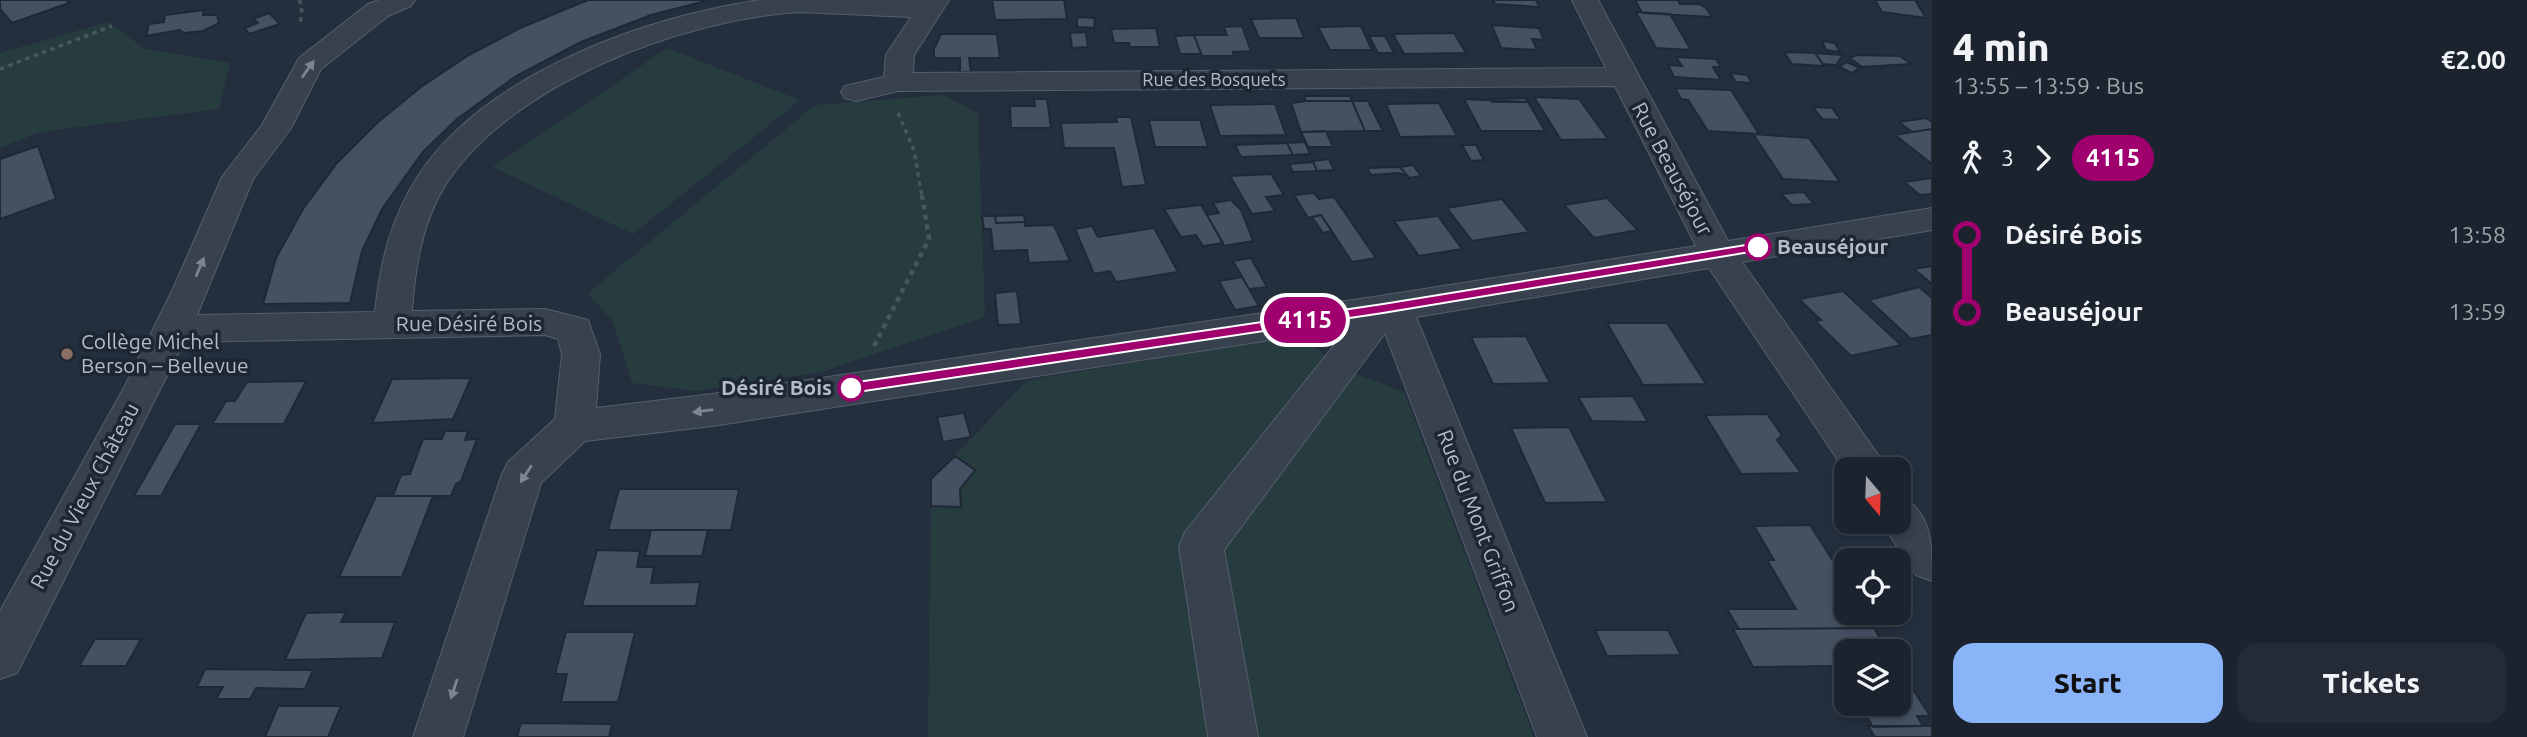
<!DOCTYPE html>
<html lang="en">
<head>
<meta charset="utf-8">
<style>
  :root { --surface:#1b232e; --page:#242b36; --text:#f1f3f6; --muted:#a0a4aa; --line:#39404a; --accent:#8ab4f8 }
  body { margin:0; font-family:Ubuntu,sans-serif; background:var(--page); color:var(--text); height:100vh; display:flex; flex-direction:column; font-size:26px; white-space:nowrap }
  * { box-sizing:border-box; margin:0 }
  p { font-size:23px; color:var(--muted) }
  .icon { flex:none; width:38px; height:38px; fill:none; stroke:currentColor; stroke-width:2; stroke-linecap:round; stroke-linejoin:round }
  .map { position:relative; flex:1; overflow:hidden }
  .sheet { display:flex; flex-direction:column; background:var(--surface); width:595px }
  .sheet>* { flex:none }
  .badge { padding:0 14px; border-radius:23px; font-size:24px; line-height:46px }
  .needle { width:46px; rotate:161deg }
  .tools { position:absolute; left:1834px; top:457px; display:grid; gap:14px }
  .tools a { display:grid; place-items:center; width:77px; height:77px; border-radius:14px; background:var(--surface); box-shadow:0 4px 10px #0003,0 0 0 2px var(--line); font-size:35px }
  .map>.badge { position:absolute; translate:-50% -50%; box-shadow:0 0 0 4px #fff }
  .legs { display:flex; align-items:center; gap:10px; height:77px; padding:0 21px; font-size:23px }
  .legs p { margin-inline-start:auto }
  .summary { display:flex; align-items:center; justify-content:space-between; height:119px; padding:0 21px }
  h1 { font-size:38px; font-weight:800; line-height:52px }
  .button { display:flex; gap:14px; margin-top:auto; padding:14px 21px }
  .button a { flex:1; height:80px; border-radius:21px; background:var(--accent); color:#111; font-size:28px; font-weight:800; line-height:80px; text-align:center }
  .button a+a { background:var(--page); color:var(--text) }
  ul { padding:0 21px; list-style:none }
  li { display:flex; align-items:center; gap:24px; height:77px; font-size:26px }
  li i { display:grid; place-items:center; width:10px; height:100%; margin:0 9px; background:currentColor }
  li i::after { content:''; width:18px; height:18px; margin:-9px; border:5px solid; border-radius:50%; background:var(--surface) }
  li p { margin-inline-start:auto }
  li:first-child i { background:linear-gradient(#0000 50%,currentColor 0) }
  li:last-child i { background:linear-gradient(currentColor 50%,#0000 0) }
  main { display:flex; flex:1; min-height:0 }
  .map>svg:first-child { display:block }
  .green { fill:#263c3f }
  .building { fill:#455162; stroke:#1f2835; stroke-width:2 }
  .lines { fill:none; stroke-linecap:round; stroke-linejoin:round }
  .minor-casing { stroke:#565f6c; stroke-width:2 }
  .path-far1 { stroke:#44595c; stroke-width:3.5; stroke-dasharray:4.5 4.5; stroke-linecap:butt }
  .path { stroke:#44595c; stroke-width:4.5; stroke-dasharray:5 5; stroke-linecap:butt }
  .minor { fill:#38414e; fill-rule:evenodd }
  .oneway { fill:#7c8592 }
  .line-1 { fill:#a0006e; stroke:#fff; stroke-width:2 }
  .stop-1-dot { fill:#fff; stroke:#a0006e; stroke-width:3.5 }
  .education-dot { fill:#8d6e63; stroke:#1d2633; stroke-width:2.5 }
  .labels { text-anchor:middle; stroke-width:7; stroke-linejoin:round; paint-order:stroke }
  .far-street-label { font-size:18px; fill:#b4bcc9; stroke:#1d2633 }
  .street-label { font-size:21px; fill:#b4bcc9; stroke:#1d2633 }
  .stop-label { font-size:21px; font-weight:bold; fill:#b4bcc9; stroke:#1d2633; text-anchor:start }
  .poi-label { font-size:21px; fill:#b4bcc9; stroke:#1d2633; text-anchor:start }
</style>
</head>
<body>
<main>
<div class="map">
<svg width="1932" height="737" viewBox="0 0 1932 737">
  <rect width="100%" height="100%" fill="#242f3e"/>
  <path class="green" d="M108,22L145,49L230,63L219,109L40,132L0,148V53Z
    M667,48L800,100L633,234L493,167Z
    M943,95L978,113L985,317L822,372L697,391L632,383L613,322L588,293L815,105Z
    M1300,335L1341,368L1404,392L1534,737H928L931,479L1028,380Z"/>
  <path class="building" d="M0,0H66L69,3L12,23L0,9Z
    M588,0H710L651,15L581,42L516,76L457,119L423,152L382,209L362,251L350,303L263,304L276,258L303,209L337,163L377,123L421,87L469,55L520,28Z
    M992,0H1064L1067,19L995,20Z
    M1493,0H1536L1539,7L1495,4Z
    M1635,0H1678L1680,4H1699L1705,7L1712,17L1642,13Z
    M1875,0H1915L1926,18L1882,12Z
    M204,10L203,15H217L219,23L203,31L184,33L180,30L146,36L149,24L164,22L165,15Z
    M1636,12L1670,14L1691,50L1656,48Z
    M269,13L280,24L249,34L245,28L258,23L253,19Z
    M1077,17L1095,18L1094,28L1077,27Z
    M1296,18L1304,38H1259L1251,19Z
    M1492,25L1539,28L1544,40L1532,39L1537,50L1501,48Z
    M1242,26L1251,51L1233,52L1234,56H1202L1194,35H1227L1224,27Z
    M1361,26L1372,50H1330L1318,27Z
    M1156,28L1160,47H1130L1129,43H1114L1111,29Z
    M1086,32L1088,47L1072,48L1070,33Z
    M1454,33L1466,53L1404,54L1393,34Z
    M941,34H997L1000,58H969L971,72H960V58H934V49Z
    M1194,35L1201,54H1180L1175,36Z
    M1369,36H1385L1394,53H1378Z
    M1822,41L1835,43L1840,52L1826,50Z
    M1784,52L1815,53L1824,66L1792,64Z
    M1815,53L1843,55L1836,65L1823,64Z
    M1856,55L1900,56L1911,64L1862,67L1850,58Z
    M1676,57L1716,59L1721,67H1713L1721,80L1674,77L1668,65L1682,66Z
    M1847,62L1859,68L1852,73L1839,67Z
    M1730,73L1747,75L1752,83L1736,82Z
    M1675,88L1731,90L1759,134L1708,131L1688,100L1681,99Z
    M1304,96H1350L1352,101H1306Z
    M1534,97L1579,99L1608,139L1561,140Z
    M1525,98L1528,102H1492L1490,99Z
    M1034,99H1047L1051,128H1011L1010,106H1035Z
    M1464,99L1528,102L1545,131H1481Z
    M1306,101H1352L1365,131L1301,132L1291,103Z
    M1352,101H1368L1383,131H1365Z
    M1439,103L1457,136L1400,137L1386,104Z
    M1275,104L1286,135L1220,136L1210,105Z
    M1813,107L1832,108L1841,120L1822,119Z
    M1116,117H1131L1146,185L1122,187L1114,148H1064L1061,123L1117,122Z
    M1926,118L1932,122V129L1912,132L1899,122Z
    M1149,120H1200L1208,147H1155Z
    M1932,129V164L1895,135L1912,132Z
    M1326,131L1333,147H1308L1301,132Z
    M1753,134L1809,138L1840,182L1783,179Z
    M1305,142L1310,154L1293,155L1287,143Z
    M1287,143L1293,155L1241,157L1235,145Z
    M1462,145H1476L1484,160L1471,161Z
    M38,146L56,199L0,219V159Z
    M1329,159L1334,170L1317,171L1313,161Z
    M1313,162L1317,171L1293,172L1289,164Z
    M1413,165L1421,176L1409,178L1400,167Z
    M1400,167L1407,176L1399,173L1371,175L1367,168Z
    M1271,174L1284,195L1266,197L1275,211L1252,214L1230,176Z
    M1932,178V194L1920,195L1904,182Z
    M1804,192L1814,204L1792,205L1781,194Z
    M1314,193L1319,199L1334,197L1376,258L1352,262L1321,215L1308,218L1294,195Z
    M1607,198L1638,230L1594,238L1564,205Z
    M1502,199L1529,232L1472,241L1447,208Z
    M1231,200L1241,210L1253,241L1224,246L1207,215L1219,213L1213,203Z
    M1201,205L1207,215L1223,243L1203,246L1196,235L1181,237L1164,209Z
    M1024,215L1025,222L996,223L995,216Z
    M1321,215L1332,231L1323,233L1312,217Z
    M982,216H995L996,223L1025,222V226L1054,225L1070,261L1029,263L1027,250L993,251L991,229H984Z
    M1438,216L1462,249L1419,256L1394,221Z
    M1092,226L1098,237L1154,228L1178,272L1116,282L1110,271L1094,274L1075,229Z
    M1251,258L1267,287L1249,289L1233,261Z
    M1932,266V284L1914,269Z
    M1242,277L1249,289L1259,306L1235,310L1219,281Z
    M1919,287L1932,298V335L1911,339L1869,300Z
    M1017,291L1021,324L998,325L995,293Z
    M1843,291L1901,345L1851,356L1815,321L1821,320L1799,299Z
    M1607,323H1667L1706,384L1643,385Z
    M1526,336L1550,383L1493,384L1471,337Z
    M471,378L453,419L372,423L392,379Z
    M306,381L284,424H212L226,401H235L247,382Z
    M1633,396L1648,422L1592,421L1578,397Z
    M964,413L971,437L943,442L937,417Z
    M1767,414L1782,435L1777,440L1801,473L1741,474L1705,415Z
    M175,424H201L161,496H134Z
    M1569,427L1607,502L1545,503L1511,428Z
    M445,431H468L465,440L477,439L461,481L456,484L451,496H393L401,475L410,474L423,439H442Z
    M955,456L975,470L960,489L961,507L931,506V479Z
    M619,489H739L731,530H608Z
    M376,496H433L402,577H339Z
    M1810,525L1846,581V612H1882L1893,628L1739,629L1727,609H1796L1767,560H1774L1754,526Z
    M651,530H708L702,556H645Z
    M597,550L640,551L637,567H654L651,583L700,582L696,606H582Z
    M346,612L341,622H395L382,658L285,660L306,613Z
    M1874,628L1888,651H1846V684L1835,666L1753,667L1733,629Z
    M1595,630H1668L1681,655L1607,656Z
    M566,632H635L618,702H561L567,674H555Z
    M95,639H141L126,666H79Z
    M1899,667L1930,716H1917L1923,726L1873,727L1859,704H1899Z
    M205,669L313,670L305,689L256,688L250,699H216L223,687H197Z
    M278,706H341L328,737H265Z
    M521,723L612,724L609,737H517Z
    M1868,726H1932V737H1875Z"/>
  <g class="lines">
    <defs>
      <path id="minor" d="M379,0H415L411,6L388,16L321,69L291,128L253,179L197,315L375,312C380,263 391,218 418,176C485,74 644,17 760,0H949L914,55L913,73L1606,68L1572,0H1598L1728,241L1932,208V230L1742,262L1888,469H1846V472L1709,268L1416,317L1587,737H1537L1385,333L1224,550L1258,737H1208L1179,546L1185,532L1348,328L712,426L585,441L541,483L463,737H413L502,474L508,462L555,419L562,354L558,339L545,335L184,342L17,673L0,679V611L125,386L173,289L222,177L262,125L299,58L368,4ZM800,12L911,17L886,55L884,77L845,86L841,92L845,98L856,101L898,91L1615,86L1696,246L1380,296L712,394L596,408L600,354L588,320L545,309L412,311C415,267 422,222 446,184C511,83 685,19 800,12Z
        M1899,496C1932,510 1932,545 1932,581L1916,575L1881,522H1899Z"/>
    </defs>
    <use href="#minor" class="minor-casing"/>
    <path class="path-far1" d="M299,0L302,6L300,26
      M0,69L112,26
      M898,113L914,150L922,197"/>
    <path class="path" d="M874,346L929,239L922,195"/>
    <use href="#minor" class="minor"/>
  </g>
  <defs><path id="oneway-solid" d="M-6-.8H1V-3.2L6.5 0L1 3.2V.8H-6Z" transform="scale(1.75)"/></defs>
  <g class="oneway">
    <use href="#oneway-solid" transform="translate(308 69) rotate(-55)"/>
    <use href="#oneway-solid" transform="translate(200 267) rotate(-67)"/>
    <use href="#oneway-solid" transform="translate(703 411) rotate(173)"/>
    <use href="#oneway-solid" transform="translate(526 474) rotate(123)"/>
    <use href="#oneway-solid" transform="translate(454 689) rotate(108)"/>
  </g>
  <path class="line-1" d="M1758,243L1762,244V250L1383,313L851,393L844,388L851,383L1383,304Z"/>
  <g class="stop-1-dot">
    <circle cx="1758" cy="247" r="12"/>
    <circle cx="851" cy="388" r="12"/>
  </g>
  <circle class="education-dot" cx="67" cy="354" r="7"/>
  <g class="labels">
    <g class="far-street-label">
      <text x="1214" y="86">Rue des Bosquets</text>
    </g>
    <g class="street-label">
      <text transform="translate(1672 169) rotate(62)" y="7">Rue Beauséjour</text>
      <text x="469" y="331">Rue Désiré Bois</text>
      <text transform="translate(85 496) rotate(-62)" y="7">Rue du Vieux Château</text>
      <text transform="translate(1478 521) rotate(69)" y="7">Rue du Mont Griffon</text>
    </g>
    <g class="stop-label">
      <text x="1777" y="254">Beauséjour</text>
      <text x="832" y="395" text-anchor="end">Désiré Bois</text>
    </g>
    <g class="poi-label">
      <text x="81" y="349">Collège Michel<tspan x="81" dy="24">Berson – Bellevue</tspan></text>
    </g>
  </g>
</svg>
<div class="tools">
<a><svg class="needle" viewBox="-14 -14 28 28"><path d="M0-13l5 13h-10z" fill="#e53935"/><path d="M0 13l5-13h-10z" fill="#a0a4aa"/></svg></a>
<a><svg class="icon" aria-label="locate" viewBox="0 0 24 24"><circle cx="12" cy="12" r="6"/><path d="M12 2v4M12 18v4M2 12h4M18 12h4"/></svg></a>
<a><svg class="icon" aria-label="layers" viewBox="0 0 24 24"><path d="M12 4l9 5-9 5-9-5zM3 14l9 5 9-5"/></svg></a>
</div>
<b class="badge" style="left:1305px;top:320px;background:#a0006e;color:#fff">4115</b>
</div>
<section class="sheet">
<div class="summary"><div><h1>4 min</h1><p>13:55 – 13:59 · Bus</p></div><b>€2.00</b></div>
<div class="legs"><svg class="icon" aria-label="walk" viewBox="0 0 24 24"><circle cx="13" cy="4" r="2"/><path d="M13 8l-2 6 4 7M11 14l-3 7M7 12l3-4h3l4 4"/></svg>3<svg class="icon" aria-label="forward" viewBox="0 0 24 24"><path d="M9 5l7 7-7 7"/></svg><b class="badge" style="background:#a0006e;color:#fff">4115</b></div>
<ul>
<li><i style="color:#a0006e"></i><b>Désiré Bois</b><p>13:58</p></li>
<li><i style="color:#a0006e"></i><b>Beauséjour</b><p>13:59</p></li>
</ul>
<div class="button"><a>Start</a><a>Tickets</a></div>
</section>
</main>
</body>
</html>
